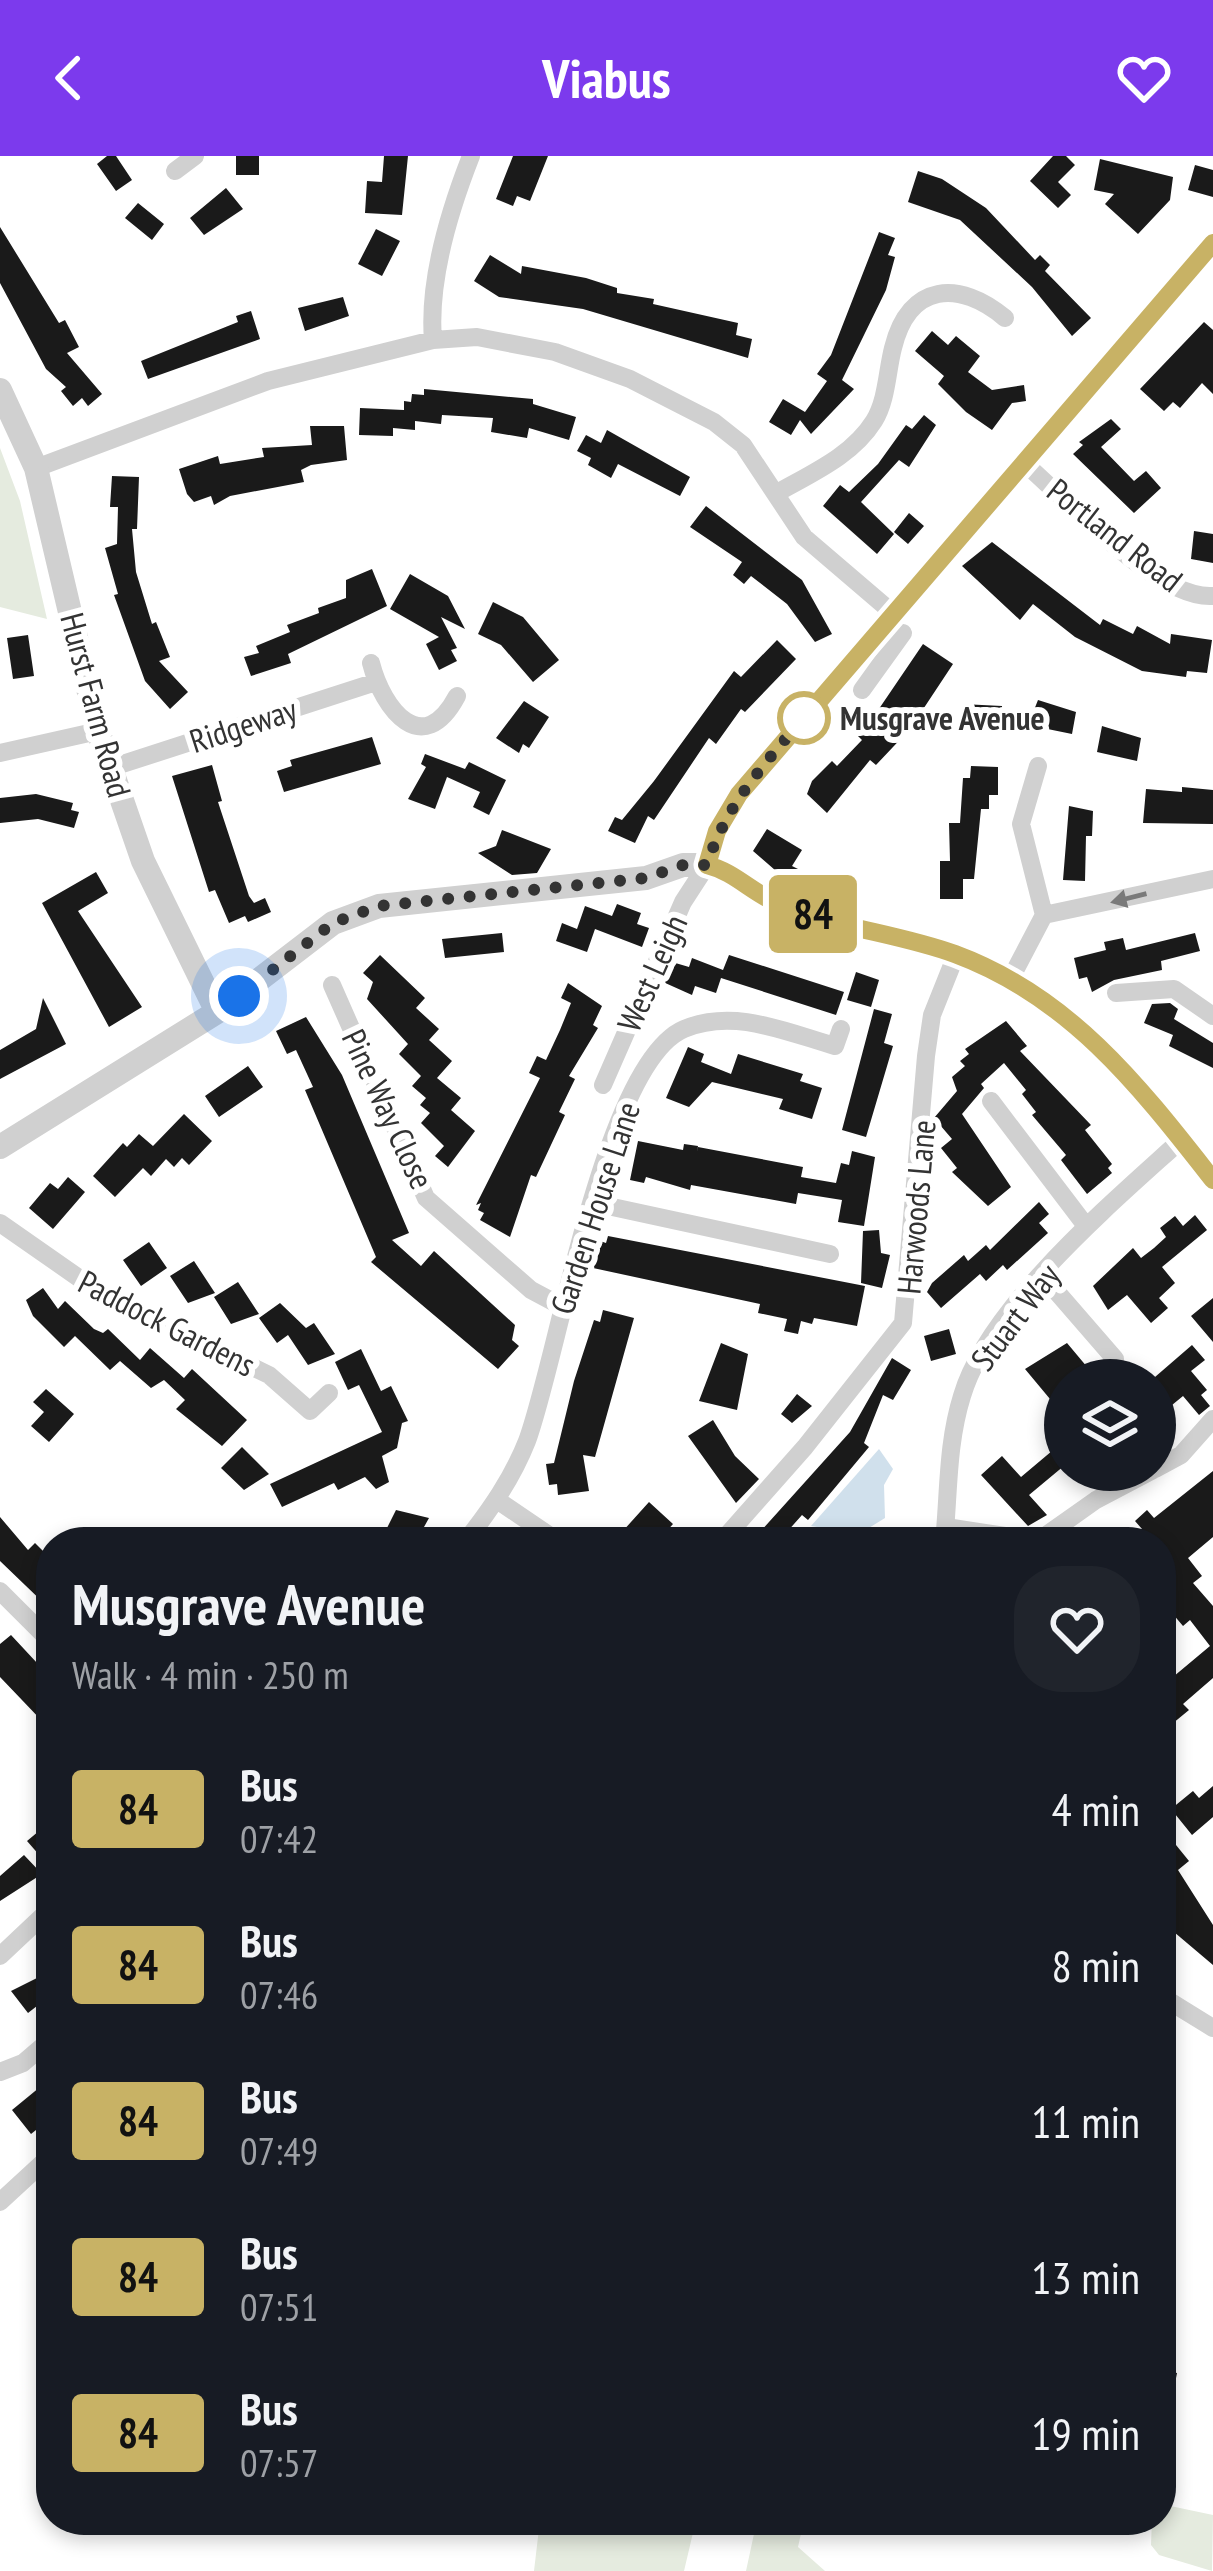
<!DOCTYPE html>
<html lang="en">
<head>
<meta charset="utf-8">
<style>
  :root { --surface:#171b24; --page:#20242c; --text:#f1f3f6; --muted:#9ea1a6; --accent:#7c3aed }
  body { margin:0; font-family:"PT Sans Narrow",sans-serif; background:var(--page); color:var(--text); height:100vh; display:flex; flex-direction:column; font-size:45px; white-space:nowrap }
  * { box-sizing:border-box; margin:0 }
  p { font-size:39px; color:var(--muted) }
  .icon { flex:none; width:66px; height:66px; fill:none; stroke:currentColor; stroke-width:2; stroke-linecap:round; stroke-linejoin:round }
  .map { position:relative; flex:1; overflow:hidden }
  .panel { position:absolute; left:36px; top:1371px; width:1140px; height:1008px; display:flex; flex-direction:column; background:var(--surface); border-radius:48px; box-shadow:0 6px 18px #0003 }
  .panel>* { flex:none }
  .badge { padding:0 24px; border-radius:9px; font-size:42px; line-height:78px }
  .controls { position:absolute; left:1044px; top:1203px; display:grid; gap:24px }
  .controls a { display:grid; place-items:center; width:132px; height:132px; border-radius:50%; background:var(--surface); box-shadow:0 6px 18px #0003; font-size:60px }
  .you { position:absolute; width:60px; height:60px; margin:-30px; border:9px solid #fff; border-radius:50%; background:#1a73e8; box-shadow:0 0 0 18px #1a73e833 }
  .map>.badge { position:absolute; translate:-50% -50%; box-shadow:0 0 0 6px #fff }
  .round { display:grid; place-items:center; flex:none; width:126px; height:126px; border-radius:48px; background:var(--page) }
  .summary { display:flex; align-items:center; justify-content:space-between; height:204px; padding:0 36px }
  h1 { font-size:57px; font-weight:800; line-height:90px }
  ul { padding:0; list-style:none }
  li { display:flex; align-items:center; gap:36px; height:156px; padding:0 36px }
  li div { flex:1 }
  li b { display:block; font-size:45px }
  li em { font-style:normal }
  li .badge { min-width:132px; font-weight:700; text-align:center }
  header { display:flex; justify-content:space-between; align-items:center; height:156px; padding:0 36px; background:var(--accent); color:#fff; font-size:54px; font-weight:800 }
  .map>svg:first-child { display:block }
  .green { fill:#e5ebdf }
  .water { fill:#d0e0ec }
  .building { fill:#1a1a1a }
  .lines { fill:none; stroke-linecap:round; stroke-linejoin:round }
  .minor { stroke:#d0d0d0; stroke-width:18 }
  .tertiary { stroke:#d0d0d0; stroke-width:24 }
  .oneway { fill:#7a7a7a }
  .line-casing { stroke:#fff; stroke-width:27 }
  .line { stroke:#c8b265; stroke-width:18 }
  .walk { stroke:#333; stroke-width:12; stroke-dasharray:0 21.6 }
  .stop-dot { fill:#fff; stroke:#c8b265; stroke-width:6 }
  .labels { text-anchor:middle; stroke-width:12; stroke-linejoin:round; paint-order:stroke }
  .street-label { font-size:33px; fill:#333; stroke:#fff }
  .stop-label { font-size:33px; font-weight:bold; fill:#333; stroke:#fff; text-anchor:start }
</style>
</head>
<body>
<header><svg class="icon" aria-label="back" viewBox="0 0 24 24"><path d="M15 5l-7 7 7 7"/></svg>Viabus<svg class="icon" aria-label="heart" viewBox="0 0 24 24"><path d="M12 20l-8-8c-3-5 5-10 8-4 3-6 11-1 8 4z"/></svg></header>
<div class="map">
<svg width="1213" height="2415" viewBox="0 0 1213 2415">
  <rect width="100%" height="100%" fill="#fff"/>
  <path class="green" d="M0,292L20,345L47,463L0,451Z
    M1161,2348L1213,2359L1212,2415L1159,2399L1151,2389L1152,2364H1161Z
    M540,2364H696L684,2415H534Z
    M757,2364H804L798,2391L825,2415H746Z"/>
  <path class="water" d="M879,1293L893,1313L884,1329L885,1362L859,1378L811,1370Z"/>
  <path class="building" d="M107,0H116L132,24L116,35L97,8Z
    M236,0H259V19H236Z
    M384,0H408L402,59L365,57L367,25L382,26Z
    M513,0H548L530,45L517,40L513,50L496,43Z
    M1053,0H1066L1075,9L1058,26L1071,39L1058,52L1030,25Z
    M1100,3L1173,21L1170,44L1138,78L1105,48L1114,38L1094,34Z
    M1195,9L1213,14V41L1188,34Z
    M918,15L942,23L986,52L1035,104L1040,99L1050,109L1045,115L1091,162L1072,180L1032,131L960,64L908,46Z
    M226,32L243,53L204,79L190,62Z
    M138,47L164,68L152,84L125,62Z
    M0,71L59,167L65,164L79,191L67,197L102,238L88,250L82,242L73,250L61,235L66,231L46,213L0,127Z
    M376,73L400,85L382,120L358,108Z
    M879,76L895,82L888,99L895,101L886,134L842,224L854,233L811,278L800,264L791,279L769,266L783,243L805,256L827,225L817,218L831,199Z
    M490,99L521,118L522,110L586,122L617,132V137L654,143L653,148L738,167L736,179L752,183L748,202L583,153L499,141L474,125Z
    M343,141L349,160L305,175L298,152Z
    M251,155L260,183L148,223L141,205L238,166L236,160Z
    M1204,166L1213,174V238L1202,227L1180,252L1173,246L1164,255L1140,233Z
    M932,175L948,189L956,180L980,200L968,216L992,234L1024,229L1026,245L1012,247L992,274L966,256L938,228L944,220L915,195Z
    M424,233L533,243V248L576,261L569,284L529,272L527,282L491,276L493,262L442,259L441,268L415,265V274L393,272V280L359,279L360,252L404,254V245L411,246L412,238L424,239Z
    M924,259L936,269L909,311L899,304L861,346L894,378L877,398L823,350L840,329L849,336L878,308L906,269L912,273Z
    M1111,263L1121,273L1101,291L1134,325L1146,315L1161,332L1134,357L1073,298L1083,289L1079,286Z
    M310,270H344L347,304L311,309L301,314L304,326L230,340L214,349L211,340L194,346L187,338L179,313L218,300L220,308L264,301L262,292L312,289Z
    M607,274L690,321L680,340L618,308L611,322L588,309L591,302L577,295L586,279L601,287Z
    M112,320L139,321L137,373H132L136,416L152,468L156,466L170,501L159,505L188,536L170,553L145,525L114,439L118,438L105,392L117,388L118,351H110Z
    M706,350L802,424L832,478L815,486L787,448L751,420L744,428L733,419L742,406L690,371Z
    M909,357L924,370L908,388L894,376Z
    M1194,375L1213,378V407L1191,403Z
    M992,386L1100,469L1103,463L1133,478L1137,470L1170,488L1171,478L1212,484L1207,517L1187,515L1186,521L1142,515L1075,481L1033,448L1020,464L962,410Z
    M372,413L387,450L288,498L291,507L251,520L244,501L259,497L256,490L290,476L287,469L319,457L318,452L346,442V424Z
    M410,418L448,440L465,473L441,461L457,492L451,494L457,505L439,514L426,488L439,481L390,453Z
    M493,446L523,461L559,504L533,526L501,489L478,478Z
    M28,479L34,520L13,523L7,482Z
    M777,484L796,503L745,556L741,553L716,588L709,582L654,664L648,660L635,687L608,675L615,661L622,664L654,625L734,515L741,521Z
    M923,488L953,508L910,573L876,609L870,604L827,657L807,638L812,625L832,605L837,610L862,584L855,577L868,569Z
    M1038,544L1076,556L1072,578L1028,569Z
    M524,545L549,561L529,592L523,588L519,597L496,582Z
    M962,548L1002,550L1003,577L958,570Z
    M1102,570L1141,582L1137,605L1097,596Z
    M372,581L381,608L284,636L277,615L292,610L290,604Z
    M425,598L465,613L469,606L506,624L489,659L473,651L480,636L447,621L435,653L408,643L426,611L421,608Z
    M212,609L222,645L218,646L249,740L254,747L265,742L271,756L248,766L245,760L229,767L215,734L209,736L172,620Z
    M971,610L998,611V639H989V653H981L974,723H963V743H940V705H950L949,667H960L963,622H970Z
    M1182,631L1213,634V668L1143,667L1146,633L1182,636Z
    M36,638L73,647L71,654L79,656L74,672L38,663L0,667V642Z
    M1069,650L1093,655L1092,680H1086L1085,725L1063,724Z
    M767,673L802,694L792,710L800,714L791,728L753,695Z
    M502,674L551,693L537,717L512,719L478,697L496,690Z
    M96,716L108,737L78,755L142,851L109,871L42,747Z
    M617,748L641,757L637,768L649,772L642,791L595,773L587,796L556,785L562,767L577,773L585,750L612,760Z
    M502,777L504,796L445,802L442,783Z
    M1195,777L1200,795L1161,805L1162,814L1114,824L1092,836L1087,821L1079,823L1074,802L1106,794L1104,786L1123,782L1126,794Z
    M380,799L425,842L416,852L439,873L429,884L452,905L437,922L461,942L451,954L475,975L448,1011L435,1000L444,990L421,967L430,957L420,949L426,942L412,930L421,920L399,898L408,888L367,843L373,826L363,817Z
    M729,799L844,836L836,859L721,822L716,837L695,830L692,839L663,826L672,806L689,811L692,802L723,814Z
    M856,816L879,824L871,851L847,844Z
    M568,827L602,850L593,869L598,872L569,920L575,923L559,956L565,959L536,1021L531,1019L510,1081L480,1064L484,1057L478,1054L481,1047L476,1049L540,922L529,917L537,900L546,904L560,874L571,847L561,842Z
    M43,842L66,888L0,923V894L36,873Z
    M1170,847L1178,853L1174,863L1213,887V912L1169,890L1173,879L1144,867L1152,848Z
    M874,853L892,858L884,887L893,890L866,981L842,974Z
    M306,861L342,919L409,1077L392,1084L421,1110L434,1095L515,1169L512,1184L519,1190L498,1213L371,1106L376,1101L305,934L313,931L296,894L287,898L276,875Z
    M1006,865L1027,890L1020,895L1091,969L1085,974L1112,1008L1108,1012L1112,1017L1087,1038L1061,1004L1066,999L1032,959L1036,956L1022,938L1026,934L1004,907L981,928L984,932L962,958L1011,1031L988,1050L952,1016L957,1012L941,992L952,983L934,962L957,935L952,921L965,910L960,905L969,898L965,893Z
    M688,891L704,898L701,906L731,918L738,898L803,918L800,925L822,932L812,963L779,953L783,943L712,926L689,951L666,942Z
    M248,910L263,931L219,961L205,940Z
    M184,958L212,985L189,1009L182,1002L174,1011L166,1003L151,1020L143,1012L115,1041L93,1020L123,987L127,991L139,978L153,990Z
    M638,985L683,994L684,988L698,990L697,996L698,991L803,1011L801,1021L836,1027L841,1007L849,1009L852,995L875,1001L864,1070L838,1066L842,1044L798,1037L796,1048L691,1029L690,1034L646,1021L644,1027L630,1024Z
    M68,1021L85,1036L53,1073L29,1052L50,1027L58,1033Z
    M1039,1046L1049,1058L1039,1067L1048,1077L1007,1114L1003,1109L986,1125L980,1118L941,1152L927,1136L932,1127L964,1099L968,1105L986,1089L990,1094Z
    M1195,1059L1207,1074L1162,1111L1175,1127L1159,1142L1168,1152L1151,1167L1127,1139L1108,1154L1093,1130L1133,1092L1141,1102L1154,1092L1166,1081L1160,1072L1175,1060L1183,1070Z
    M879,1074L881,1097L890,1099L882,1132L861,1127L863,1075Z
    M608,1080L865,1130L857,1170L814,1162L812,1168L801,1165L798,1178L784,1175L787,1163L758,1157L760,1148L593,1112L600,1085L606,1087Z
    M149,1086L167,1112L141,1130L123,1104Z
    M194,1105L215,1137L188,1147L170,1120Z
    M238,1126L259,1158L231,1168L214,1141Z
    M43,1132L58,1153L65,1145L94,1173L103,1177L108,1173L140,1204L150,1192L184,1222L192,1213L247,1264L222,1290L176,1253L185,1244L164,1224L151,1232L120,1205L110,1214L75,1180L64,1191L33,1160L26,1144Z
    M1213,1142V1186L1191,1160Z
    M280,1147L306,1172L314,1167L335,1198L308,1209L288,1179L277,1187L259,1162Z
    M603,1154L634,1162L595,1301L583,1299L589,1335L558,1339L557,1328L549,1329L546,1308L554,1307L574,1225L594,1164L600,1166Z
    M949,1173L956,1198L931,1205L924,1180Z
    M721,1187L748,1198L737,1254L699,1245Z
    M1067,1187L1098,1224H1065V1261L1025,1213Z
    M1192,1189L1205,1204L1191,1215L1207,1234L1201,1239L1210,1250L1199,1259L1183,1240L1155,1263V1221Z
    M361,1193L381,1235L391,1230L408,1265L402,1267L397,1292L382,1300L389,1326L376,1333L365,1321L338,1334L334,1327L282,1351L270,1328L382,1276L359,1229L348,1234L335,1206Z
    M892,1202L911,1214L893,1244L883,1239L864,1287L869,1291L808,1364L802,1359L778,1386H751L850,1276Z
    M46,1233L74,1258L49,1286L31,1270L44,1256L33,1246Z
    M797,1238L812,1250L792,1267L781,1258Z
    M713,1264L735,1300L759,1323L736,1347L688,1280Z
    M1065,1284V1309L1029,1339L1047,1359L1028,1370L981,1319L1002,1300L1021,1321Z
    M242,1291L269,1318L244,1334L221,1312Z
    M1213,1315V1381L1188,1402L1202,1420L1193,1427L1213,1450V1522L1183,1548L1189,1554L1161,1577V1531L1210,1490L1190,1464L1183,1470L1161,1444V1386H1127L1142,1373L1135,1365L1147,1354L1154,1362Z
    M649,1346L673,1368L657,1386H613Z
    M396,1354L429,1362L424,1371L452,1386H415L387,1372Z
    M0,1361L28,1394L35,1387L51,1403V1454L0,1405Z
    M11,1479L51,1522V1559L43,1566L0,1521V1488Z
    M1213,1630V1661L1192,1679L1171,1653L1193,1635L1199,1642Z
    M51,1665V1693L41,1701L27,1685Z
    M1176,1689L1189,1705L1178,1714L1213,1769V1809L1161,1765V1693L1165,1698Z
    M24,1699L42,1718L0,1745V1720Z
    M45,1818L51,1839L28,1857L11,1835Z
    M51,1922V1962L31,1978L12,1954Z
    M1161,2214L1177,2217L1168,2263L1161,2262Z"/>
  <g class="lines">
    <path class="minor" d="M175,15L195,0
      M433,184C428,124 449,56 471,0
      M1022,305C1065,342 1157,444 1213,440
      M36,312L268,225L433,184L477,181L555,196L630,223L714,266L743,289L804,381L894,458
      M777,337C812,317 852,300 874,265C887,244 887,215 893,192C909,126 960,124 1005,162
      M371,507C383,554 423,604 457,540
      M862,534L903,477
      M0,597L98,575
      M1038,610L1021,668L1044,759
      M110,612L376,526
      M1044,759L1213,723
      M1011,822L1044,759
      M332,829L426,1042L531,1134L561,1150
      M1116,837L1174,833L1213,860
      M603,929L683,746L707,709C735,716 752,737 778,748C834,772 898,777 955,798C1071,841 1140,930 1213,1024
      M991,945L1086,1070
      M594,1047L830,1098
      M0,1067L99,1136L269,1219L310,1255L329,1237
      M1043,1120L1115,1203
      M1155,1313L1181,1299L1213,1263
      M497,1344L559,1386
      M946,1371L1038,1385L1096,1344L1153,1314
      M465,1386C490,1354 512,1323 527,1285C558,1202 604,907 684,873C734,852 786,876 835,890L841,873
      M721,1386L805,1291L903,1167L926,900L932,859L956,799
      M944,1386C949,1336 947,1288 962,1240C988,1151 1113,1046 1181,984
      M0,1435L51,1486
      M0,1800L51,1752
      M1161,1840L1213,1872
      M0,1916L23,1907L51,1883
      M0,2046L51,1999"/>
    <path class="tertiary" d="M0,234L36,312L98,575L143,705L217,856
      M0,991L217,856L333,767L379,750L646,722L683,709H707L717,675L739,637L1213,87"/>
  </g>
  <defs><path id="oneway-solid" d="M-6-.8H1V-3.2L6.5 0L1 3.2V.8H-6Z" transform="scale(3)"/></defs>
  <use class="oneway" href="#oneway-solid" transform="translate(1129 742) rotate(166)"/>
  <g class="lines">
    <defs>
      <path id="line" d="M1213,87L739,638L717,675L707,709C735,716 752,737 779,748C834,772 898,777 955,798C1071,841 1140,931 1213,1024"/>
    </defs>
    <use href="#line" class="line-casing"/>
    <use href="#line" class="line"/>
    <path class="walk" d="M239,840L333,767L379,750L646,722L683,709H707C727,644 772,600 815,549L804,562"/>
  </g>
  <circle class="stop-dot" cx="804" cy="562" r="24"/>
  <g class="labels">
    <g class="street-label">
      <text transform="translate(1115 379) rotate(38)" y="12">Portland Road</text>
      <text transform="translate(96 549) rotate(75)" y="12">Hurst Farm Road</text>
      <text transform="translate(243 569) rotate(-18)" y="12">Ridgeway</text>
      <text transform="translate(652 817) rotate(-66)" y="12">West Leigh</text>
      <text transform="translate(388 953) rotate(65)" y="12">Pine Way Close</text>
      <text transform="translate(916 1051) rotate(-85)" y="12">Harwoods Lane</text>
      <text transform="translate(595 1052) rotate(-72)" y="12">Garden House Lane</text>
      <text transform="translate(1015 1161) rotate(-53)" y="12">Stuart Way</text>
      <text transform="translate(167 1167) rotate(27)" y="12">Paddock Gardens</text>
    </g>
    <g class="stop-label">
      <text x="840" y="574">Musgrave Avenue</text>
    </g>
  </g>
</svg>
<div class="controls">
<a><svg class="icon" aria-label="layers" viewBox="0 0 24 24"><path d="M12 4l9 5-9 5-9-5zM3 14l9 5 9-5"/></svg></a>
</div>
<div class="you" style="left:239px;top:840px"></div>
<b class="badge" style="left:813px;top:758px;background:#c8b265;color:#111">84</b>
<section class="panel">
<div class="summary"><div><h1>Musgrave Avenue</h1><p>Walk · 4 min · 250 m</p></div><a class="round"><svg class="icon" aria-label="heart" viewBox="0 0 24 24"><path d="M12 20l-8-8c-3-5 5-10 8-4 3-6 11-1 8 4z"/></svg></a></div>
<ul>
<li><span class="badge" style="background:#c8b265;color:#111">84</span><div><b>Bus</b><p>07:42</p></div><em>4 min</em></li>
<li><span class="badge" style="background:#c8b265;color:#111">84</span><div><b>Bus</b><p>07:46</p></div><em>8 min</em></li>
<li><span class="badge" style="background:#c8b265;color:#111">84</span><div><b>Bus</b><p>07:49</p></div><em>11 min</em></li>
<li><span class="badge" style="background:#c8b265;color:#111">84</span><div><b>Bus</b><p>07:51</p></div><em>13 min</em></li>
<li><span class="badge" style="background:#c8b265;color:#111">84</span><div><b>Bus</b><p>07:57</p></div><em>19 min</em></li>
</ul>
</section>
</div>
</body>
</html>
